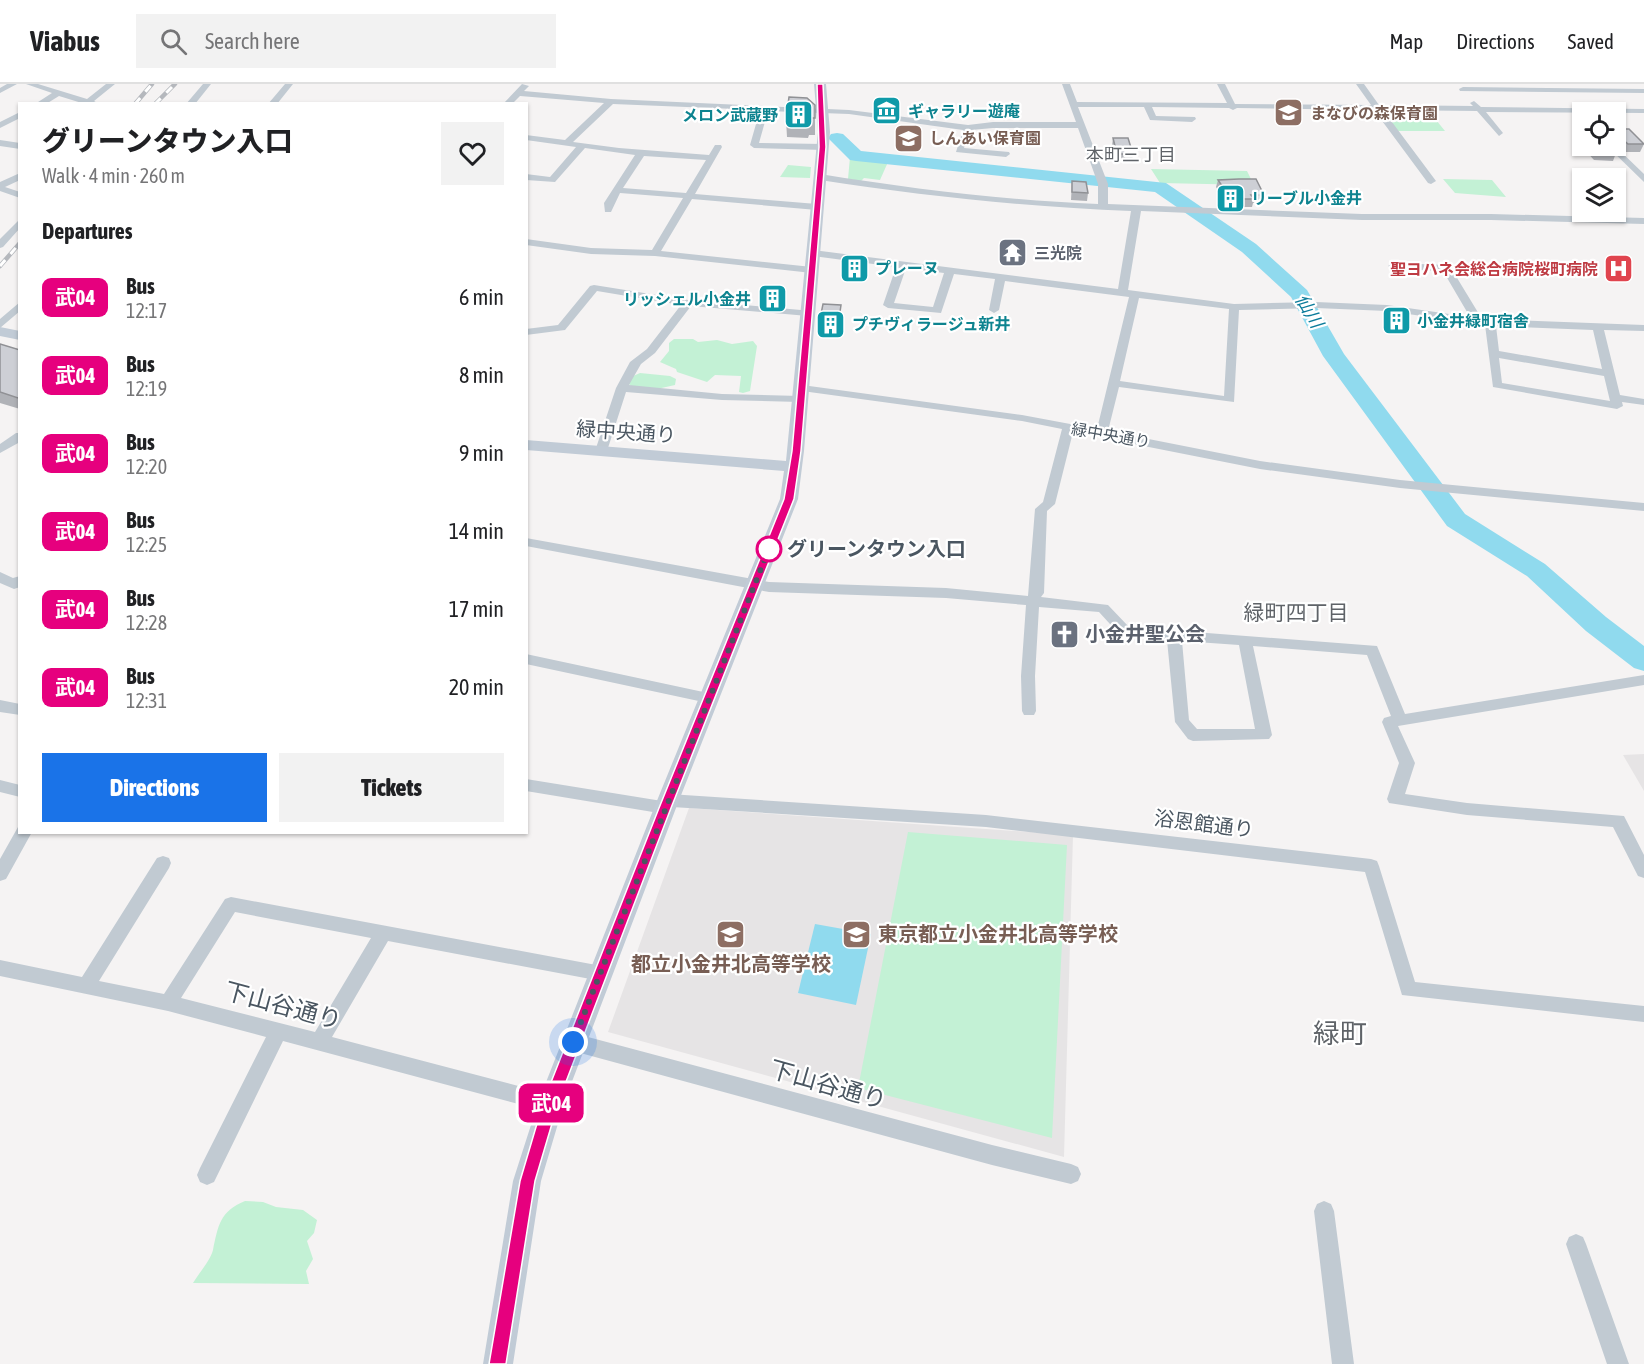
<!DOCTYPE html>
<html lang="en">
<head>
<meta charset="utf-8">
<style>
  :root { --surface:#fff; --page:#f2f2f2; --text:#202124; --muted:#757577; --line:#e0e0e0; --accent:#1a73e8 }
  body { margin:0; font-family:"Asap Condensed","Noto Sans JP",sans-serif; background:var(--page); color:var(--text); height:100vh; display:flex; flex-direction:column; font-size:22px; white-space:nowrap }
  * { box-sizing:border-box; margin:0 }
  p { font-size:20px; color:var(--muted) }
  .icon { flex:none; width:33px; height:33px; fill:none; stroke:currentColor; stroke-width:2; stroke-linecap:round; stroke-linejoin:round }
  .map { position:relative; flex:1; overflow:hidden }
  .side { position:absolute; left:18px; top:18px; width:510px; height:732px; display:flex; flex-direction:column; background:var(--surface); border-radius:0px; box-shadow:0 2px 4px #0004 }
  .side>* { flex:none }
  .badge { padding:0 12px; border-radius:9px; font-size:21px; line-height:39px }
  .fabs { position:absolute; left:1572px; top:18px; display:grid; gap:12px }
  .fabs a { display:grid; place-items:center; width:54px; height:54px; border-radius:0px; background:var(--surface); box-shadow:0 2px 4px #0004; font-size:30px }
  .you { position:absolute; width:30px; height:30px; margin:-15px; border:4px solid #fff; border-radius:50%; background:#1a73e8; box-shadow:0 0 0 9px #1a73e833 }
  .map>.badge { position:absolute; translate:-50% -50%; box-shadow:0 0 0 3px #fff }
  h2 { padding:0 24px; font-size:22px; line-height:54px }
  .round { display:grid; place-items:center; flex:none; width:63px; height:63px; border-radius:0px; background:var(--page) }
  .overview { display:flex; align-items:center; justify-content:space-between; height:102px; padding:0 24px }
  h1 { font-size:28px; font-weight:800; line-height:45px }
  .primary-button { display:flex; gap:12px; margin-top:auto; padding:12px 24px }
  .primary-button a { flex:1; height:69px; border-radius:0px; background:var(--accent); color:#fff; font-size:24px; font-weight:800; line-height:69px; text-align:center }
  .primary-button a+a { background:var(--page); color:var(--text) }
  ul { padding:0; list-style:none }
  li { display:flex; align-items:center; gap:18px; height:78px; padding:0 24px }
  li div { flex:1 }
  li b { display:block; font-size:22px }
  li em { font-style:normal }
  li .badge { min-width:66px; font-weight:700; text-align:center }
  header { display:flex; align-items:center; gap:36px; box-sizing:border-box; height:84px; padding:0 30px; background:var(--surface); border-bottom:2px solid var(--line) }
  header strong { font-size:28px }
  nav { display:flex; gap:33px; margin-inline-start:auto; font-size:21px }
  .search { width:420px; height:54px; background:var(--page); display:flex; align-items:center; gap:15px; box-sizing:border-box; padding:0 21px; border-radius:0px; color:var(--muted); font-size:22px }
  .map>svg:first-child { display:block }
  .education { fill:#e6e4e5 }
  .green { fill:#c3f1d5 }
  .water { fill:#90daee }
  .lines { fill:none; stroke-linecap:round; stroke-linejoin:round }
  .river { fill:#90daee; fill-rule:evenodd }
  .street { fill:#c1cad2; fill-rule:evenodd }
  .secondary { fill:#c1cbd6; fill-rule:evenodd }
  .rail-casing { stroke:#b5b8bd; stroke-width:4.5 }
  .rail { stroke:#fff; stroke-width:3; stroke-dasharray:8; stroke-linecap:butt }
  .wall { fill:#b0b2b7 }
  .shaded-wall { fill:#909195 }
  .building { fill:#cdcfd5; stroke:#909195; stroke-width:1.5 }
  .line { fill:#e6007e; stroke:#fff; stroke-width:1.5 }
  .walk { stroke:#4a5661; stroke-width:6; stroke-dasharray:0 10.8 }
  .stop-dot { fill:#fff; stroke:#e6007e; stroke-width:3 }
  .labels { text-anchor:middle; stroke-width:4.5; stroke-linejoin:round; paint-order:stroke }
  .far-culture-label { font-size:16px; font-weight:bold; fill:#0d838f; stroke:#fff; text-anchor:start }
  .far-education-label { font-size:16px; font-weight:bold; fill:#785e54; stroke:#fff; text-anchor:start }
  .far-worship-label { font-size:16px; font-weight:bold; fill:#5b616d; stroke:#fff; text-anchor:start }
  .far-health-label { font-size:16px; font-weight:bold; fill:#be3a42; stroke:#fff; text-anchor:end }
  .far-street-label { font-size:16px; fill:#4a5661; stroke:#fff }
  .far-neighbourhood-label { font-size:18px; fill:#5f6368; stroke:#fff }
  .far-water-label { font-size:18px; font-style:italic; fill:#0c7c9b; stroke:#fff }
  .street-label { font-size:20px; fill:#4a5661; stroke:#fff }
  .stop-label { font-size:20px; font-weight:bold; fill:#4a5661; stroke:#fff; text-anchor:start }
  .worship-label { font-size:20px; font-weight:bold; fill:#5b616d; stroke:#fff; text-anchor:start }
  .education-label { font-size:20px; font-weight:bold; fill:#785e54; stroke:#fff; text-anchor:start }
  .neighbourhood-label { font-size:21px; fill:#5f6368; stroke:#fff }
  .near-street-label { font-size:24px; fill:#4a5661; stroke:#fff }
  .near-quarter-label { font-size:27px; fill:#5f6368; stroke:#fff }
</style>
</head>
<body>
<header>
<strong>Viabus</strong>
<div class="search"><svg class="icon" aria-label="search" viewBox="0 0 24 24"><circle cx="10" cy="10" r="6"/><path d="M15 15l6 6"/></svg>Search here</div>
<nav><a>Map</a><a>Directions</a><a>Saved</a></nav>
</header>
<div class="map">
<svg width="1644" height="1280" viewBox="0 0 1644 1280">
  <rect width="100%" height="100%" fill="#f5f3f3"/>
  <path class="education" d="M1644,670V707L1623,671Z
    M689,724L1073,751L1064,1073L608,948Z"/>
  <path class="green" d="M1385,31H1432L1445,47H1396Z
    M850,73L888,78L880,96L864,94L861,97L848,95Z
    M788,81L811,83L810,94L780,93Z
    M1151,85L1247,87L1254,101L1160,99Z
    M1443,95L1492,96L1506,113L1455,109Z
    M674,255H693L698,258L717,256L732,260L753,257L757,262L750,307L743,309L739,308L741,292L715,291L707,298L677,288L676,285L660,278L669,267V259Z
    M640,289L670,292L676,295L675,301L657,305L632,303L628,299L631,293Z
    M908,748L1067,761L1052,1054L858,1004Z
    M245,1117L263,1118L276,1123L303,1126L317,1136L314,1149L307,1157L313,1175L306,1187L309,1200L193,1199C199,1189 210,1177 213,1166C218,1142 220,1127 245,1117Z"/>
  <path class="water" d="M815,840L871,850L856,921L798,909Z"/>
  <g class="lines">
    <path class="river" d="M837,49L843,50L861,67L1166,99L1256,160L1307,206L1344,270L1465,430L1545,480L1606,533L1644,562V587L1634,584L1586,547L1527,492L1447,442L1323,272L1291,213L1242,168L1155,108L856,77L850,76L828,54L831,50Z"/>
    <path class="street" d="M7,0H17L0,9V4Z
      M26,0H38L87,15L106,0H115L94,17L99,20H85L59,12L46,20H35L52,9Z
      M203,0H211L195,20H186Z
      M285,0H293L277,20H268Z
      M522,0L529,2L524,7L611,15L849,26L968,41L993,38H1076L1062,0H1070L1077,18L1227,19L1217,0H1225L1235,20L1371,21L1356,0H1364L1379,21L1473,22L1470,19L1474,17L1481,23L1644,25V29L1486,28L1503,49L1499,52L1477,27L1383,26L1436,97L1431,100L1428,99L1374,26L1237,24L1233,26L1229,24L1152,23L1156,32L1195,33L1196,35L1192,38L1150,36L1144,23H1078L1108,100V120L1362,130H1491L1644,134V140L1491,136H1362L1141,127L1128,206L1234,220L1316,218L1387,221L1470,233L1443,187L1393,185L1388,182L1393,179L1446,181L1451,184L1482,235L1644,241V247L1604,246L1620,311L1644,315V321L1622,318L1623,322L1617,325L1493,303L1485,241L1387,227L1316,224L1239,226L1234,318L1119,303L1108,347L1260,377L1400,396L1644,419V427L1400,404L1260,385L1073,348L1055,420L1047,427L1044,509L1041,513L1108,521L1129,543L1377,562L1405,630L1644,591V601L1398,642L1415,679L1405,710L1467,719L1624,732L1644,771V794L1638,792L1613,743L1467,731L1389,719L1387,715L1399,679L1382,638L1384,634L1391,632L1367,571L1253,562L1272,651L1269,655L1193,657L1188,655L1175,638L1167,556L1120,551L1099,528L1039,523L1035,592L1036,627L1034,631H1024L1022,627L1021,592L1026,521L946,514L769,508L526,462V454L769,498L946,504L1028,512L1035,425L1043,418L1062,345L1022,337L802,307L796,304L802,301L1022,331L1097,345L1129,213L1005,197L999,226L994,229L989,226L995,195L954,190L941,229L888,224L883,221L896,183L813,172L808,169L813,166L1118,205L1131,127C1028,123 923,112 820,96L816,93L820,90C912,105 1005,116 1098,120V100L1078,44H993L971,46L964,64L1009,68L1010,70L1006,73L956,68L963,46L849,30L768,27L759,59L823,60L827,63L823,66L754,64L750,61L760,26L613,20L573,58L619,64L709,71L715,61H721L722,63L695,110L817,120L822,123L817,126L692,115L661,167L812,183L817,186L812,189L655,172L591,170L526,161V155L591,164L652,166L683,114L620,109L611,128H605L604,119L635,71L585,64L555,98L526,96V90L550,93L576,63L526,56V51L565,56L604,19L520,12L512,20H503ZM644,72L706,76L686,109L623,104ZM906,184L944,189L933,223L894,219ZM1139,214L1229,225L1224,312L1120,297ZM1496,242L1593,246L1602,285L1499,267ZM1499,274L1604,292L1610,317L1502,299ZM1182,557L1239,561L1255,645H1197L1189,636Z
      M1463,3L1644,5V9L1460,7L1459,5Z
      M20,28V34L0,44V38Z
      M0,56L20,59V65L0,62Z
      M1607,62H1615L1644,90V98Z
      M20,89V96L5,103L20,108V114L0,107V98Z
      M20,135V144L3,163L0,164V155Z
      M594,201L688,216L812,227V231L808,232L691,222L655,269L641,280L629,301L722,310L800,312L806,315L800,318L722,316L626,308L607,367L605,370H597L595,367L616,304L630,278L647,265L681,221L597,207L565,246L526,251V245L558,241L590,202Z
      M20,218V227L0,244V235Z
      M16,349H20V358L0,369V360Z
      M0,488L13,494L20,492V503L14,505L0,499Z
      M526,570L708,609L713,610L715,614L713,618L708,619L526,580Z
      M0,616L20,620V631L0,628Z
      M526,695L662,717L663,712L669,710L986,731L1371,775L1377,777L1379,782L1415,898L1644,922V938L1402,911L1365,788L986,743L672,723L671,729L665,730L526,707Z
      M0,696L20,701V713L0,708Z
      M18,743L20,748H32L6,795L0,797V775Z
      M163,772L169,774L171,779L169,784L99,897L164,910L225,815L231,813L607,883L610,889L607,895L601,897L388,857L332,953L526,1004L559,1009L562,1016L559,1023L552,1025L526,1022L283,957L214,1098L207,1101L200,1098L197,1091L200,1084L266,953L168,927L0,892V876L82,893L157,774ZM235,828L371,854L315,948L181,914Z
      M573,949L992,1061L1071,1080L1078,1083L1081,1090L1078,1097L1071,1100L992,1081L573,967L566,964L564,958L566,952Z
      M1324,1117L1331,1120L1334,1127L1354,1280H1332L1314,1127L1317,1120Z
      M1576,1150L1583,1153L1586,1160L1629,1280H1607L1566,1160L1569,1153Z"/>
    <path class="secondary" d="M814,0H826L830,48L804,367L798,415L676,724L565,1016L541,1097L513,1280H483L513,1097L539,1016L654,724L780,415L784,387L526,366V356L786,377L818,48Z
      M0,243L20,247V256L0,252Z"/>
    <defs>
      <path id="rail" d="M135,20L152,0
        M155,20L175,0
        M0,182L20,159"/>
    </defs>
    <use href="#rail" class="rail-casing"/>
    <use href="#rail" class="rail"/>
  </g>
  <path class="wall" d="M815,21V51H809L808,54L787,53L786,36Z
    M1577,45H1582V62H1613L1612,64L1616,69L1613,77L1594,76L1573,53Z
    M1616,45L1644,60L1640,68H1624L1616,60Z
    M1113,54L1133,70L1132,78L1116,77L1112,62Z
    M1218,96L1264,111L1262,119H1253L1252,123H1229L1216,103Z
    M1072,97L1088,109L1087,117L1071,116Z
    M841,221V234L839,248L820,247V235Z
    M0,260L20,266V325L0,319Z"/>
  <path class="shaded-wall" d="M841,221V234L839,248V235Z"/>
  <path class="building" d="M789,13L807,14L815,21V34H809L808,37L786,36Z
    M1577,45H1582V52Z
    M1616,45H1629L1644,60H1628L1620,53L1616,52Z
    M1113,54H1128L1133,70H1117Z
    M1592,62H1610L1616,69H1598Z
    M1239,95H1256L1264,111H1251L1254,115H1231L1218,96Z
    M1072,97L1086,98L1088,109L1072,108Z
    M823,220L841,221L839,235H820Z
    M0,260L20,266V313L18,314L0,308Z"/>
  <path class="line" d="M817,0H823L826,63L801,367L794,415L671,724L559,1016L535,1097L506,1280H489L520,1097L544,1016L659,724L784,415L792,367L819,63Z"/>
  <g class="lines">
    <path class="walk" d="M573,958L772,457L769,465"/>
  </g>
  <defs>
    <symbol id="museum-square" viewBox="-11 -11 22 22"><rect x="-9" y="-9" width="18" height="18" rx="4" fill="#0f9aa8" stroke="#fff"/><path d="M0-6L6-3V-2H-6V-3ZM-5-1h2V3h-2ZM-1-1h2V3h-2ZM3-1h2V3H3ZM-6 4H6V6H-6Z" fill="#fff"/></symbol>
    <symbol id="school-square" viewBox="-11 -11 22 22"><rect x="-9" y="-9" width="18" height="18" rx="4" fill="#8d6e63" stroke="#fff"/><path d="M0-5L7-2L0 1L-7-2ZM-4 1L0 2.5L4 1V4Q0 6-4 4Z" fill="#fff"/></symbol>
    <symbol id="building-square" viewBox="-11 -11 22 22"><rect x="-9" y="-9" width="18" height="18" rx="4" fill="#0f9aa8" stroke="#fff"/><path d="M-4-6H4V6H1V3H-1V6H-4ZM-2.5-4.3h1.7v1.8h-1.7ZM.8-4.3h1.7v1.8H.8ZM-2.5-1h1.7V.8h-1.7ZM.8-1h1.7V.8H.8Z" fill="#fff"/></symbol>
    <symbol id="temple-square" viewBox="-11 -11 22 22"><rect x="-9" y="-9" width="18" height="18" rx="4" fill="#6b7280" stroke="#fff"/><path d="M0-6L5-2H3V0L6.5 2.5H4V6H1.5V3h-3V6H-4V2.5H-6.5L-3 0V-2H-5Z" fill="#fff"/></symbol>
    <symbol id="hospital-square" viewBox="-11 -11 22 22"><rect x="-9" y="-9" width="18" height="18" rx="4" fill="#e0444e" stroke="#fff"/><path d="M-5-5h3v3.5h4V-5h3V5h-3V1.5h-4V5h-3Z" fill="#fff"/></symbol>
    <symbol id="church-square" viewBox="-11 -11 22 22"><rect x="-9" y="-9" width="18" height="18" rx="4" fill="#6b7280" stroke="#fff"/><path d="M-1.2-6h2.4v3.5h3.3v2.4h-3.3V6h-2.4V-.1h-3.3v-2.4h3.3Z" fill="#fff"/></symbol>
  </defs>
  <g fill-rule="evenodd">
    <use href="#museum-square" x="870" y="10" width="33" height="33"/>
    <use href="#school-square" x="1272" y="12" width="33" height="33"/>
    <use href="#building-square" x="782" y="14" width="33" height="33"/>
    <use href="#school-square" x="892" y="38" width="33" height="33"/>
    <use href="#building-square" x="1214" y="98" width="33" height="33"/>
    <use href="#temple-square" x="996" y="152" width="33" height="33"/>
    <use href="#building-square" x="838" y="168" width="33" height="33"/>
    <use href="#hospital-square" x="1602" y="168" width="33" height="33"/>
    <use href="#building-square" x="756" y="198" width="33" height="33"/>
    <use href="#building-square" x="1380" y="220" width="33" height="33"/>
    <use href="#building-square" x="814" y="224" width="33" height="33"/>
    <use href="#church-square" x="1048" y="534" width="33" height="33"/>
    <use href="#school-square" x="714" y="834" width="33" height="33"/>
    <use href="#school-square" x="840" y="834" width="33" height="33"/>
  </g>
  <circle class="stop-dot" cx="769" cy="465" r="12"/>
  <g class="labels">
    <g class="far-culture-label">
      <text x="908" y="33">ギャラリー遊庵</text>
      <text x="778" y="37" text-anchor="end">メロン武蔵野</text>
      <text x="1251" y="120">リーブル小金井</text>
      <text x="875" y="190">プレーヌ</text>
      <text x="751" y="221" text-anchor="end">リッシェル小金井</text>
      <text x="1417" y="243">小金井緑町宿舎</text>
      <text x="852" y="246">プチヴィラージュ新井</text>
    </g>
    <g class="far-education-label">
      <text x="1310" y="35">まなびの森保育園</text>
      <text x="929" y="60">しんあい保育園</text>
    </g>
    <g class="far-worship-label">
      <text x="1034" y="175">三光院</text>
    </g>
    <g class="far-health-label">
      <text x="1598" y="191">聖ヨハネ会総合病院桜町病院</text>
    </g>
    <g class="far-street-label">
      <text transform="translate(1111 351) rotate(10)" y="6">緑中央通り</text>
    </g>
    <g class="far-neighbourhood-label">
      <text x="1131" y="77">本町三丁目</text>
    </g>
    <g class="far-water-label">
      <text transform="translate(1309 227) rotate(59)" y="6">仙川</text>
    </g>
    <g class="street-label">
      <text transform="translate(626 348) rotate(4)" y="7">緑中央通り</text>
      <text transform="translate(1204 740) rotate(7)" y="7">浴恩館通り</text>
    </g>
    <g class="stop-label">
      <text x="787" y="472">グリーンタウン入口</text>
    </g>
    <g class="worship-label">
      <text x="1085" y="557">小金井聖公会</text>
    </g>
    <g class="education-label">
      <text x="878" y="857">東京都立小金井北高等学校</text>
      <text x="731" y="887" text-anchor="middle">都立小金井北高等学校</text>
    </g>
    <g class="neighbourhood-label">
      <text x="1296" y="536">緑町四丁目</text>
    </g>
    <g class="near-street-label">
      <text transform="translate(283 922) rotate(15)" y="8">下山谷通り</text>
      <text transform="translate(828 1001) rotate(16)" y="8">下山谷通り</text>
    </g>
    <g class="near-quarter-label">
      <text x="1340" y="959">緑町</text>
    </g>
  </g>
</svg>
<div class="fabs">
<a><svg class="icon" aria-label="locate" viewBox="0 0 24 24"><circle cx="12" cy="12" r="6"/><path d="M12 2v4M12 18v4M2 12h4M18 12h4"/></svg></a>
<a><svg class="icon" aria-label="layers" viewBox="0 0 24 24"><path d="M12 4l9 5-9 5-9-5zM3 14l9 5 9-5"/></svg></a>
</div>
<div class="you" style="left:573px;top:958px"></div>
<b class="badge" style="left:551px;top:1019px;background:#e6007e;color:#fff">武04</b>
<section class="side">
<div class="overview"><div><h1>グリーンタウン入口</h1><p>Walk · 4 min · 260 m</p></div><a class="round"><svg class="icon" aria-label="heart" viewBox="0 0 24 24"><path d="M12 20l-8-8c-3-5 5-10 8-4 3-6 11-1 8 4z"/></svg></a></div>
<h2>Departures</h2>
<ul>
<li><span class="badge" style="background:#e6007e;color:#fff">武04</span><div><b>Bus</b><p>12:17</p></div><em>6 min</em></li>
<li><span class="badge" style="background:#e6007e;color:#fff">武04</span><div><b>Bus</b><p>12:19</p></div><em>8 min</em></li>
<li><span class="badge" style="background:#e6007e;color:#fff">武04</span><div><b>Bus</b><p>12:20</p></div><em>9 min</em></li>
<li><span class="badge" style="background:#e6007e;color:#fff">武04</span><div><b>Bus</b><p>12:25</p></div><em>14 min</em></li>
<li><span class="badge" style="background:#e6007e;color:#fff">武04</span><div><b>Bus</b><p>12:28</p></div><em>17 min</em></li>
<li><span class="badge" style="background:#e6007e;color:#fff">武04</span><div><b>Bus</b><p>12:31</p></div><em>20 min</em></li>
</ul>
<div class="primary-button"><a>Directions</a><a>Tickets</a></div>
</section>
</div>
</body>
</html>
